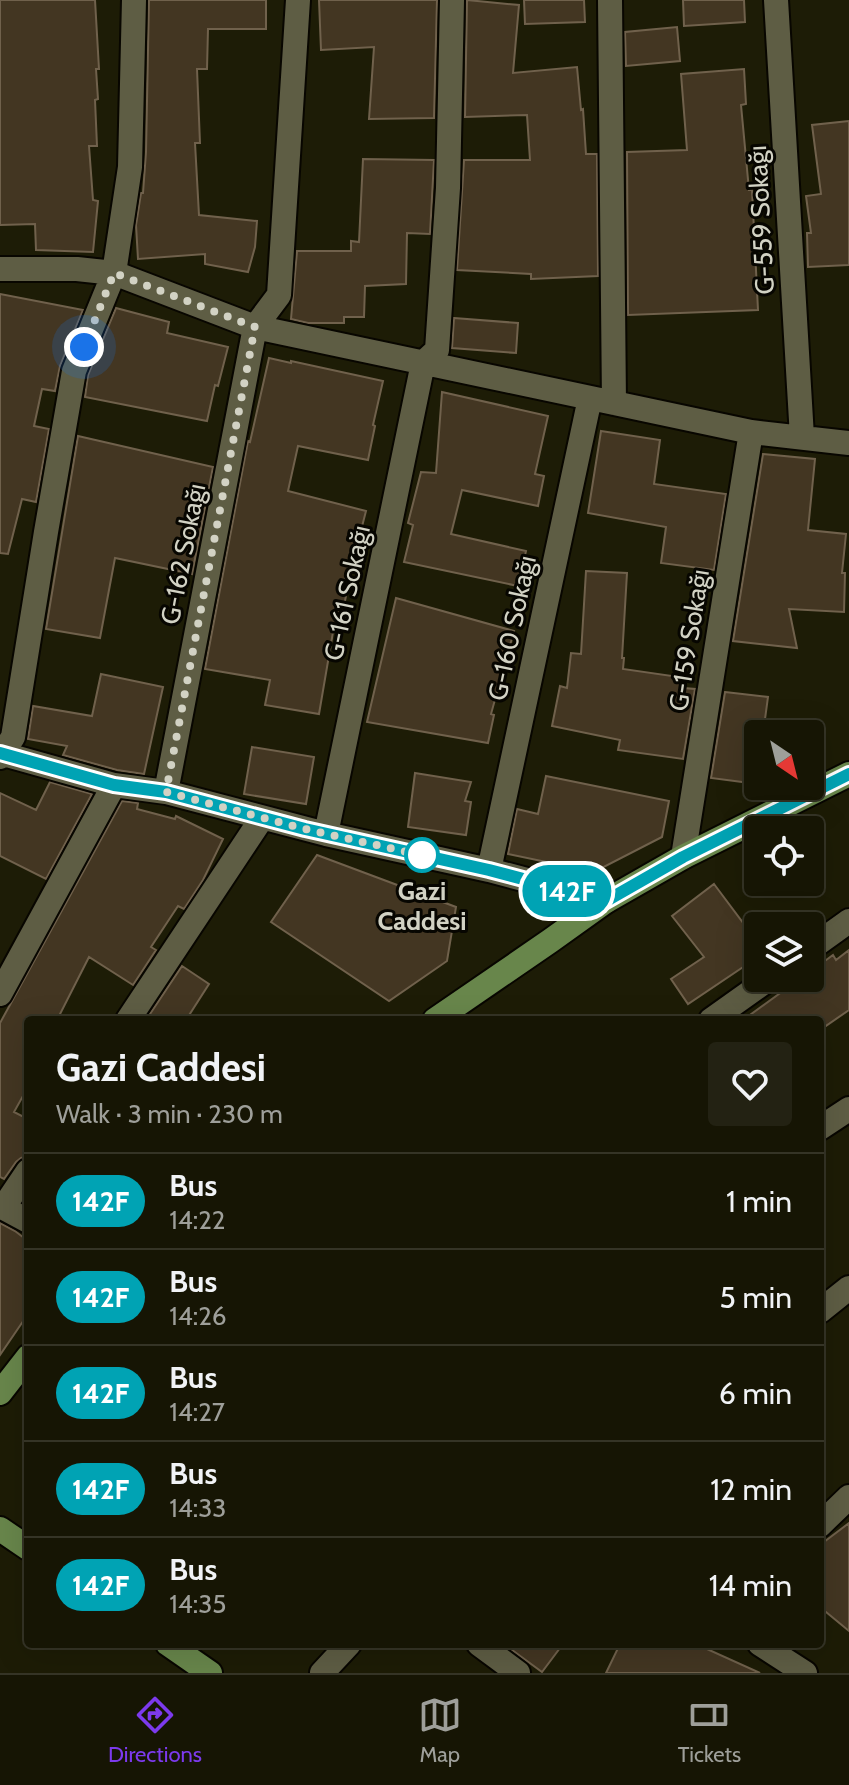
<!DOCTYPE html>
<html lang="en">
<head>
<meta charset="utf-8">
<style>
  :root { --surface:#161504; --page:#232213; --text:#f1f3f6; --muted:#9e9f9a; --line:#353426; --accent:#7c3aed }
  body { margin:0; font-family:Cabin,sans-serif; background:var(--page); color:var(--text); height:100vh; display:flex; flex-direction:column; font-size:30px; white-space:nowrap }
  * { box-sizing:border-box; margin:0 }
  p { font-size:26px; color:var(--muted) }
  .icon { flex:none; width:44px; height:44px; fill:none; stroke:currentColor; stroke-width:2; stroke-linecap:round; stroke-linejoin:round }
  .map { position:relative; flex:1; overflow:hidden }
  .drawer { position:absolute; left:24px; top:1016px; width:800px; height:632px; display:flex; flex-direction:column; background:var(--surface); border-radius:8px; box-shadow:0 8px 32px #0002,0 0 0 2px var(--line) }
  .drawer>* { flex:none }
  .badge { padding:0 16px; border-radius:26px; font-size:28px; line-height:52px }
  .needle { width:52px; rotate:145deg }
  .tools { position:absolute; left:744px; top:720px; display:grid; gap:16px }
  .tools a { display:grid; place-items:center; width:80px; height:80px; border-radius:8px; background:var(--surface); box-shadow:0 8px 32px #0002,0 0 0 2px var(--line); font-size:40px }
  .you { position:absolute; width:40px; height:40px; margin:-20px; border:6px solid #fff; border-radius:50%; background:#1a73e8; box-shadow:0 0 0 12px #1a73e833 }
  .map>.badge { position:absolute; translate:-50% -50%; box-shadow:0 0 0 4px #fff }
  .round { display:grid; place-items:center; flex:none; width:84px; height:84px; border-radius:8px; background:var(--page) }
  .summary { display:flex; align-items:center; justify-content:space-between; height:136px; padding:0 32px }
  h1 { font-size:38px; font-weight:700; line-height:60px }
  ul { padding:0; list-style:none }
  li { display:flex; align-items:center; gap:24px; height:96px; padding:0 32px; border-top:2px solid var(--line) }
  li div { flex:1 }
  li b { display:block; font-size:30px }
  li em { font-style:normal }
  li .badge { min-width:88px; font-weight:700; text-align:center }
  .tabs { display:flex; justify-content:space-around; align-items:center; height:112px; border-top:2px solid var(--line); background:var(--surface); font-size:22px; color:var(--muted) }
  .tabs a { display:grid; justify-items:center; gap:4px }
  .tabs .selected { color:var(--accent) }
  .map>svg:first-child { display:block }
  .building { fill:#433622; stroke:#70614c; stroke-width:2 }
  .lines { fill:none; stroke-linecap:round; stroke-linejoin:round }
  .minor-casing { stroke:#080600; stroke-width:28 }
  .major-casing { stroke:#080600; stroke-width:28 }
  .minor { stroke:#5e5d44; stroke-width:24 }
  .major { stroke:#68864b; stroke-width:24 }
  .line-casing { stroke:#fff; stroke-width:18 }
  .line { stroke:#00a3b4; stroke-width:12 }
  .walk { stroke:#d2d2c4; stroke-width:8; stroke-dasharray:0 14.4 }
  .stop-dot { fill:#fff; stroke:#00a3b4; stroke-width:4 }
  .labels { text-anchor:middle; stroke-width:6; stroke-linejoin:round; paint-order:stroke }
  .street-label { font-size:26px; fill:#d2d2c4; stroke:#070601 }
  .stop-label { font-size:26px; font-weight:bold; fill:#d2d2c4; stroke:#070601 }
</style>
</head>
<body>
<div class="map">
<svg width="849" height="1673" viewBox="0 0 849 1673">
  <rect width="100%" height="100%" fill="#1d1c06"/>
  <path class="building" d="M0,0H95L99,69H96L98,99L95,100L97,146H89L93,200L98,201L93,252L36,250L35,224L0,225Z
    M149,0H266V29H208L207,69H197L200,143H195L199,215L257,221L255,247L248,272L205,264V254L138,259L136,225L141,193H143L146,152Z
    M319,0H437L434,118L369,119L374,47L321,50Z
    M467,0L519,5L513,73L577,67L581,110L583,109L586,154H597L598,276L531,279V274L457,270L464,160H530L527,115L465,117Z
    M524,0H584L585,22L525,24Z
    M683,0H744L745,22L684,26Z
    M677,27L680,61L626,66L625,32Z
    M744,69L746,104L741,105L749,190H752L758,310L628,315L627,152L687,150L681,74Z
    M849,121V265L808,267L807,233H811L806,196L821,194L812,125Z
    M363,159L434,160L430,234L407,233L406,284L365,286L364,317H344V323H308L291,319L297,251H351V241L359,242Z
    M0,294L83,310L60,366L55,391L42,389L34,426L49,429L36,502L22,499L8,554L0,553Z
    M116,308L169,322L167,333L228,347L218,386L215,385L207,421L85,397L88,375Z
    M454,318L518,323L516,353L452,348Z
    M269,358L291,363V361L383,381L373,425L375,426L368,460L298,446L288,491L366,511L357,546H355L354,551H352L344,584L348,585L339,633L333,632L319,714L265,705L270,680L205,669L248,441L250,442Z
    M442,392L548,416L535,474L544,476L538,506L462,490L451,534L526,551L518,586L404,562L413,525L408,523L421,472L436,473Z
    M601,431L660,440L654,484L726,494L714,570L661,563L666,527L588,513Z
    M78,436L213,467L192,574L115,558L100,638L46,629Z
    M763,454L815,459L808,530L846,534L842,573H845L844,612L789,609L797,648L733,641Z
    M586,571L627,573L622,658H624L623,669L686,678L684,688L695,689L683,759L618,750L620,740L552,726L560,686L567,688L571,653L581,654Z
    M396,598L514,631L491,714L494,715L488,743L367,722Z
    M101,674L163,687L144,774L117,770L63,755L67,746L28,739L33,706L92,716Z
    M725,692L768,697L763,734H758V784L711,778Z
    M252,747L314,757L306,804L244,794Z
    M415,773L471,782L465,801L471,802L466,835L408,827Z
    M546,776L669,801L662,837L594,872L508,854L517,809L538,814Z
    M50,782L92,794L46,879L0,856V793L36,810Z
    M122,801L138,803L137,809L175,819L176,816L223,839L203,880L184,909L178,906L151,947L156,950L133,985L89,957L57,1020H28V1087L14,1112L28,1119V1156L21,1158L16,1162L4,1179L0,1177V1023Z
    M317,855L456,907L447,961L389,1001L271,922Z
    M714,884L747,928L758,920V957L688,1004L671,979L704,957L672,916Z
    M849,950V1010L820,1030V1020H743L801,978H810V972L833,955L836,960Z
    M182,966L209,984L186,1020H146Z
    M0,1223L15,1231L28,1241V1314L0,1355Z
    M849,1523V1631L820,1607V1545Z
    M504,1644H563L542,1672Z
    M620,1644H696L760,1673H606Z"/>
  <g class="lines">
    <defs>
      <path id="minor" d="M610,0L614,403
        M776,0L802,437
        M0,269H77L114,273L255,327L751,432L849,443
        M0,753L114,785L166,792L326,834L489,870L606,901
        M0,757L13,737L46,532L74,371L114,273L130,167L134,0
        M166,792L255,327L279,295L298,0
        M326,834L423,363L437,350L448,188L452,0
        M683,857L751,432
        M489,870L590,398
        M810,949L849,921
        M0,994L114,785
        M128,1020L262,818
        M711,1020L770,978
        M820,1128L849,1109
        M0,1206L28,1221
        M3,1208L28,1171
        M820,1311L849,1288
        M820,1525L849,1497
        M479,1644L518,1673
        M760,1644L805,1673
        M322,1673L349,1644"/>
      <path id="major" d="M435,1020L550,941L606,901L683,857L849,774
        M0,1393L28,1357
        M0,1529L28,1548
        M168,1644L210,1673"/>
    </defs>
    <use href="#minor" class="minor-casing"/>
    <use href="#major" class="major-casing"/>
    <use href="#minor" class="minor"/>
    <use href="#major" class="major"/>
  </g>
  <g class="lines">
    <defs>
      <path id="line" d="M0,753L114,785L166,792L305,829L489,870L606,901L683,857L849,774"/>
    </defs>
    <use href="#line" class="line-casing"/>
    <use href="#line" class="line"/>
    <path class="walk" d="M84,347L114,273L255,327L166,792L305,829L434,858L422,855"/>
  </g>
  <circle class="stop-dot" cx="422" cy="855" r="16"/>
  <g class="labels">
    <g class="street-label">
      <text transform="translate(761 220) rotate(-93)" y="9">G-559 Sokağı</text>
      <text transform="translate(183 554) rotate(-79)" y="9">G-162 Sokağı</text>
      <text transform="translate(347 593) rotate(-78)" y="9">G-161 Sokağı</text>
      <text transform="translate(512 628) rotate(-78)" y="9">G-160 Sokağı</text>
      <text transform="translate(689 640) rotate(-81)" y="9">G-159 Sokağı</text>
    </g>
    <g class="stop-label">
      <text x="422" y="900">Gazi<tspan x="422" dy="30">Caddesi</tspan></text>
    </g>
  </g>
</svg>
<div class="tools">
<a><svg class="needle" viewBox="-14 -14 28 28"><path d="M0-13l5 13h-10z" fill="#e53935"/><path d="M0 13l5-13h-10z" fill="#9e9f9a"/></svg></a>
<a><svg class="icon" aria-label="locate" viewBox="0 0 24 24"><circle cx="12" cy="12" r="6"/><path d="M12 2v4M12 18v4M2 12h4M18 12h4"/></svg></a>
<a><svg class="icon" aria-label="layers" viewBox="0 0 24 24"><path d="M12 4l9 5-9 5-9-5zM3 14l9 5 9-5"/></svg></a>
</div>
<div class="you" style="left:84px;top:347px"></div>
<b class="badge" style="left:567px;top:891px;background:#00a3b4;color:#fff">142F</b>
<section class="drawer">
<div class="summary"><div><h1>Gazi Caddesi</h1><p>Walk · 3 min · 230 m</p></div><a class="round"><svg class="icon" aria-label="heart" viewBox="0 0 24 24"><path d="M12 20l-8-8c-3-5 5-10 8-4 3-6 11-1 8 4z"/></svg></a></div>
<ul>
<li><span class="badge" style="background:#00a3b4;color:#fff">142F</span><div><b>Bus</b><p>14:22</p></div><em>1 min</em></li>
<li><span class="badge" style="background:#00a3b4;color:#fff">142F</span><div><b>Bus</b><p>14:26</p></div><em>5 min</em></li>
<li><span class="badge" style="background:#00a3b4;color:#fff">142F</span><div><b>Bus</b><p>14:27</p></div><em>6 min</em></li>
<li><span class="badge" style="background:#00a3b4;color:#fff">142F</span><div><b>Bus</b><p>14:33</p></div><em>12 min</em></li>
<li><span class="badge" style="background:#00a3b4;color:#fff">142F</span><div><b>Bus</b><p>14:35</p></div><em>14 min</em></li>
</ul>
</section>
</div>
<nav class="tabs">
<a class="selected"><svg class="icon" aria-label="directions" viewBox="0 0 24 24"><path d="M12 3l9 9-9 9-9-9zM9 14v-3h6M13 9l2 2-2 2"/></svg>Directions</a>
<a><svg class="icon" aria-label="map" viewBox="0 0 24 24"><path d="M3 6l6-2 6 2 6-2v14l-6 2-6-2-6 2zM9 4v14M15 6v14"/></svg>Map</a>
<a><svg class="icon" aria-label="tickets" viewBox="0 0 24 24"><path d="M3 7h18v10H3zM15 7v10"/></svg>Tickets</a>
</nav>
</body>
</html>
